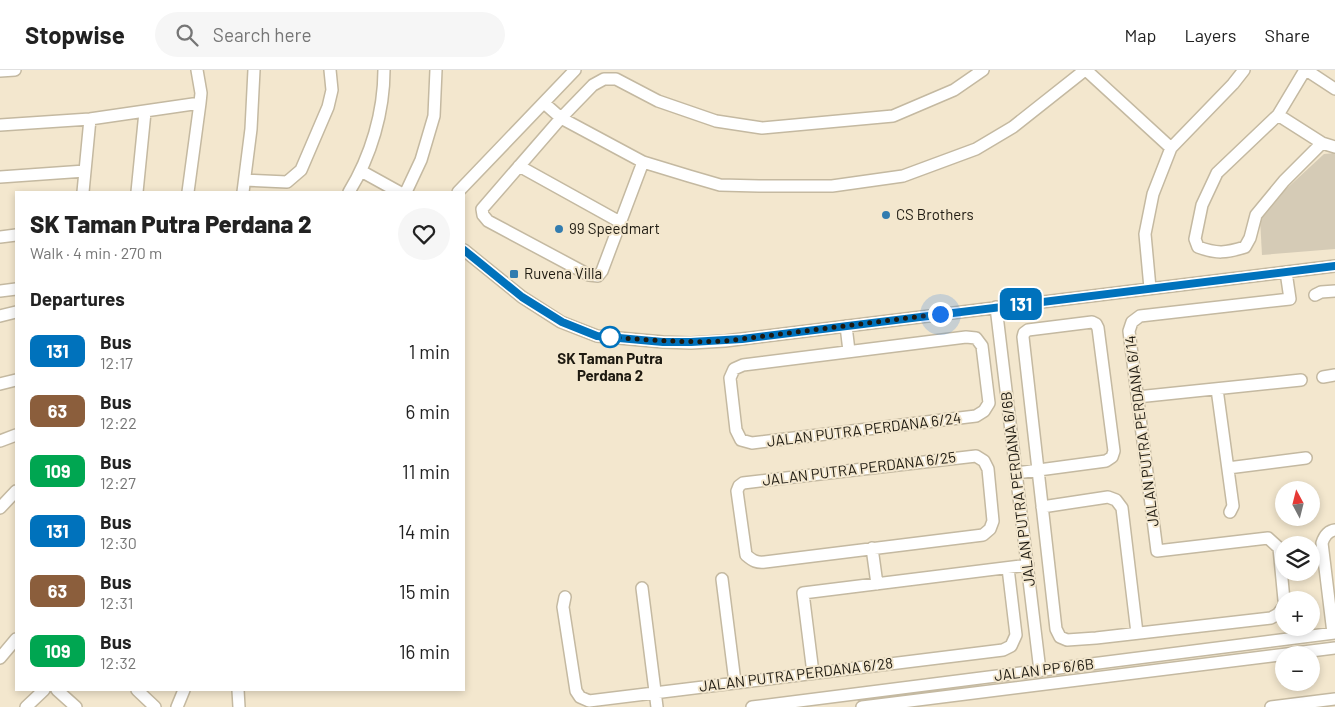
<!DOCTYPE html>
<html lang="en">
<head>
<meta charset="utf-8">
<style>
  :root { --surface:#fff; --page:#f6f6f6; --text:#222; --muted:#767676; --line:#e0e0e0 }
  body { margin:0; font-family:Barlow,sans-serif; background:var(--page); color:var(--text); height:100vh; display:flex; flex-direction:column; font-size:19px; white-space:nowrap }
  * { box-sizing:border-box; margin:0 }
  p { font-size:16px; color:var(--muted) }
  .icon { flex:none; width:28px; height:28px; fill:none; stroke:currentColor; stroke-width:2; stroke-linecap:round; stroke-linejoin:round }
  .map { position:relative; flex:1; overflow:hidden }
  .drawer { position:absolute; left:15px; top:121px; width:450px; height:500px; display:flex; flex-direction:column; background:var(--surface); border-radius:0px; box-shadow:0 2px 8px #0003 }
  .drawer>* { flex:none }
  .badge { padding:0 10px; border-radius:8px; font-size:18px; line-height:32px }
  .needle { width:32px; rotate:353deg }
  .tools { position:absolute; left:1275px; top:411px; display:grid; gap:10px }
  .tools a { display:grid; place-items:center; width:45px; height:45px; border-radius:50%; background:var(--surface); box-shadow:0 2px 8px #0003; font-size:25px }
  .you { position:absolute; width:25px; height:25px; margin:-12px; border:4px solid #fff; border-radius:50%; background:#1a73e8; box-shadow:0 0 0 8px #1a73e833 }
  .map>.badge { position:absolute; translate:-50% -50%; box-shadow:0 0 0 2px #fff }
  h2 { padding:0 15px; font-size:19px; line-height:45px }
  .round { display:grid; place-items:center; flex:none; width:52px; height:52px; border-radius:26px; background:var(--page) }
  .headline { display:flex; align-items:center; justify-content:space-between; height:85px; padding:0 15px }
  h1 { font-size:24px; font-weight:800; line-height:38px }
  ul { padding:0; list-style:none }
  li { display:flex; align-items:center; gap:15px; height:60px; padding:0 15px }
  li div { flex:1 }
  li b { display:block; font-size:19px }
  li em { font-style:normal }
  li .badge { min-width:55px; font-weight:700; text-align:center }
  header { display:flex; align-items:center; gap:30px; box-sizing:border-box; height:70px; padding:0 25px; background:var(--surface); border-bottom:1px solid var(--line) }
  header strong { font-size:24px }
  nav { display:flex; gap:28px; margin-inline-start:auto; font-size:18px }
  .search { width:350px; height:45px; background:var(--page); display:flex; align-items:center; gap:12px; box-sizing:border-box; padding:0 18px; border-radius:28px; color:var(--muted); font-size:19px }
  .map>svg:first-child { display:block }
  .green { fill:#d5cbb6 }
  .lines { fill:none; stroke-linecap:round; stroke-linejoin:round }
  .minor-casing { stroke:#c4b9a1; stroke-width:14 }
  .minor { stroke:#fff; stroke-width:11 }
  .line-casing { stroke:#fff; stroke-width:11 }
  .line { stroke:#0072bc; stroke-width:8 }
  .walk { stroke:#1e1a11; stroke-width:5; stroke-dasharray:0 9 }
  .poi-dot { fill:#327caf; stroke:#f3e7ce; stroke-width:2 }
  .stop-dot { fill:#fff; stroke:#0072bc; stroke-width:2.5 }
  .labels { text-anchor:middle; stroke-width:4; stroke-linejoin:round; paint-order:stroke }
  .poi-label { font-size:15px; fill:#1e1a11; stroke:#f3e7ce; text-anchor:start }
  .stop-label { font-size:15px; font-weight:bold; fill:#1e1a11; stroke:#f3e7ce }
  .street-label { font-size:15px; fill:#1e1a11; stroke:#f3e7ce }
</style>
</head>
<body>
<header>
<strong>Stopwise</strong>
<div class="search"><svg class="icon" aria-label="search" viewBox="0 0 24 24"><circle cx="10" cy="10" r="6"/><path d="M15 15l6 6"/></svg>Search here</div>
<nav><a>Map</a><a>Layers</a><a>Share</a></nav>
</header>
<div class="map">
<svg width="1335" height="637" viewBox="0 0 1335 637">
  <rect width="100%" height="100%" fill="#f3e7ce"/>
  <path class="green" d="M1335,83V179L1262,185L1260,149L1272,132L1324,84Z"/>
  <g class="lines">
    <defs>
      <path id="minor" d="M1086,0L1171,78
        M1305,0L1278,45L1217,103L1202,135L1195,169L1198,177C1217,184 1226,183 1245,177L1250,168L1256,145L1284,111L1322,73
        M1306,0L1335,19
        M0,1L15,0
        M544,33L561,48L643,92L689,106L720,115L759,116H832L903,106L976,79L1013,57L1085,0
        M1278,45L1322,73L1335,77
        M0,55L90,49L200,33
        M643,92L602,201L598,206L589,205L488,151L483,145L482,139L561,48L593,15L604,9H616L658,31L716,51L762,58L893,46L954,20L983,0
        M519,96L620,152
        M361,101L399,122
        M0,107L85,101
        M245,110L287,112L301,100L328,37L332,20L330,0
        M83,122L90,49
        M137,122L145,42
        M188,122L200,33L201,23L197,0
        M243,122L251,59L254,0
        M349,122C371,86 384,42 384,0
        M406,122L421,90L434,46L436,0
        M458,122L575,0
        M0,167L16,165
        M464,180L522,227L561,252L597,266L663,272L691,273L725,271L1335,196
        M1150,218L1145,164L1153,124L1171,78L1233,14L1244,0
        M0,221L16,219
        M1315,225L1321,222L1335,221
        M996,237L1040,601
        M0,246L16,242
        M846,256L849,281
        M966,267L976,268L982,276L989,333L984,341L976,346L752,373L741,370L736,360L730,308L734,299L743,295Z
        M1323,307L1335,305
        M0,314L16,310
        M1217,319L1233,436L1230,442
        M1137,327L1301,310
        M0,371L16,365
        M976,386L984,391L988,399L993,451L990,459L983,465L765,492C757,493 753,491 746,485L737,421L739,416L743,413Z
        M1228,398L1306,388
        M1016,403L1106,391L1112,387L1114,381L1098,258L1096,254L1092,252L1028,260L1024,263L1023,267L1056,559L1060,567L1067,570L1096,568L1271,548L1278,544L1284,536
        M1042,437L1108,427L1116,430L1122,438L1137,563
        M0,438L16,421
        M872,478L877,514
        M722,509L735,612
        M642,518L657,637
        M565,527L563,537L576,621L580,627L589,631L1003,580L1011,576L1016,565L1008,498
        M1284,530L1279,478L1268,468L1157,481L1129,261L1132,252L1140,246L1290,229L1286,202
        M1333,563L1322,473C1324,467 1327,461 1335,460
        M0,588L16,569
        M813,603L803,523L1028,495
        M57,620L76,637
        M137,620L155,637
        M238,620L239,637
        M26,637L44,620
        M177,637L184,620
        M752,637L1335,563
        M862,637L1335,578
        M1271,637L1335,629"/>
    </defs>
    <use href="#minor" class="minor-casing"/>
    <use href="#minor" class="minor"/>
  </g>
  <g class="lines">
    <defs>
      <path id="line" d="M464,180L522,227L562,252L597,266L663,272H691L742,269L1335,196"/>
    </defs>
    <use href="#line" class="line-casing"/>
    <use href="#line" class="line"/>
    <path class="walk" d="M610,267C649,270 686,273 725,271L940,244"/>
  </g>
  <g class="poi-dot">
    <circle cx="886" cy="145" r="5"/>
    <circle cx="559" cy="159" r="5"/>
    <rect x="509" y="199" width="10" height="10" rx="2.5"/>
  </g>
  <circle class="stop-dot" cx="610" cy="267" r="10"/>
  <g class="labels">
    <g class="poi-label">
      <text x="896" y="150">CS Brothers</text>
      <text x="569" y="164">99 Speedmart</text>
      <text x="524" y="209">Ruvena Villa</text>
    </g>
    <g class="stop-label">
      <text x="610" y="294">SK Taman Putra<tspan x="610" dy="17">Perdana 2</tspan></text>
    </g>
    <g class="street-label">
      <text transform="translate(864 360) rotate(-7)" y="5">JALAN PUTRA PERDANA 6/24</text>
      <text transform="translate(1142 361) rotate(-97)" y="5">JALAN PUTRA PERDANA 6/14</text>
      <text transform="translate(859 399) rotate(-7)" y="5">JALAN PUTRA PERDANA 6/25</text>
      <text transform="translate(1018 419) rotate(-97)" y="5">JALAN PUTRA PERDANA 6/6B</text>
      <text transform="translate(1044 600) rotate(-7)" y="5">JALAN PP 6/6B</text>
      <text transform="translate(796 605) rotate(-7)" y="5">JALAN PUTRA PERDANA 6/28</text>
    </g>
  </g>
</svg>
<div class="tools">
<a><svg class="needle" viewBox="-14 -14 28 28"><path d="M0-13l5 13h-10z" fill="#e53935"/><path d="M0 13l5-13h-10z" fill="#767676"/></svg></a>
<a><svg class="icon" aria-label="layers" viewBox="0 0 24 24"><path d="M12 4l9 5-9 5-9-5zM3 14l9 5 9-5"/></svg></a>
<a>+</a>
<a>−</a>
</div>
<div class="you" style="left:940px;top:244px"></div>
<b class="badge" style="left:1021px;top:234px;background:#0072bc;color:#fff">131</b>
<section class="drawer">
<div class="headline"><div><h1>SK Taman Putra Perdana 2</h1><p>Walk · 4 min · 270 m</p></div><a class="round"><svg class="icon" aria-label="heart" viewBox="0 0 24 24"><path d="M12 20l-8-8c-3-5 5-10 8-4 3-6 11-1 8 4z"/></svg></a></div>
<h2>Departures</h2>
<ul>
<li><span class="badge" style="background:#0072bc;color:#fff">131</span><div><b>Bus</b><p>12:17</p></div><em>1 min</em></li>
<li><span class="badge" style="background:#8b5e3c;color:#fff">63</span><div><b>Bus</b><p>12:22</p></div><em>6 min</em></li>
<li><span class="badge" style="background:#00a651;color:#fff">109</span><div><b>Bus</b><p>12:27</p></div><em>11 min</em></li>
<li><span class="badge" style="background:#0072bc;color:#fff">131</span><div><b>Bus</b><p>12:30</p></div><em>14 min</em></li>
<li><span class="badge" style="background:#8b5e3c;color:#fff">63</span><div><b>Bus</b><p>12:31</p></div><em>15 min</em></li>
<li><span class="badge" style="background:#00a651;color:#fff">109</span><div><b>Bus</b><p>12:32</p></div><em>16 min</em></li>
</ul>
</section>
</div>
</body>
</html>
